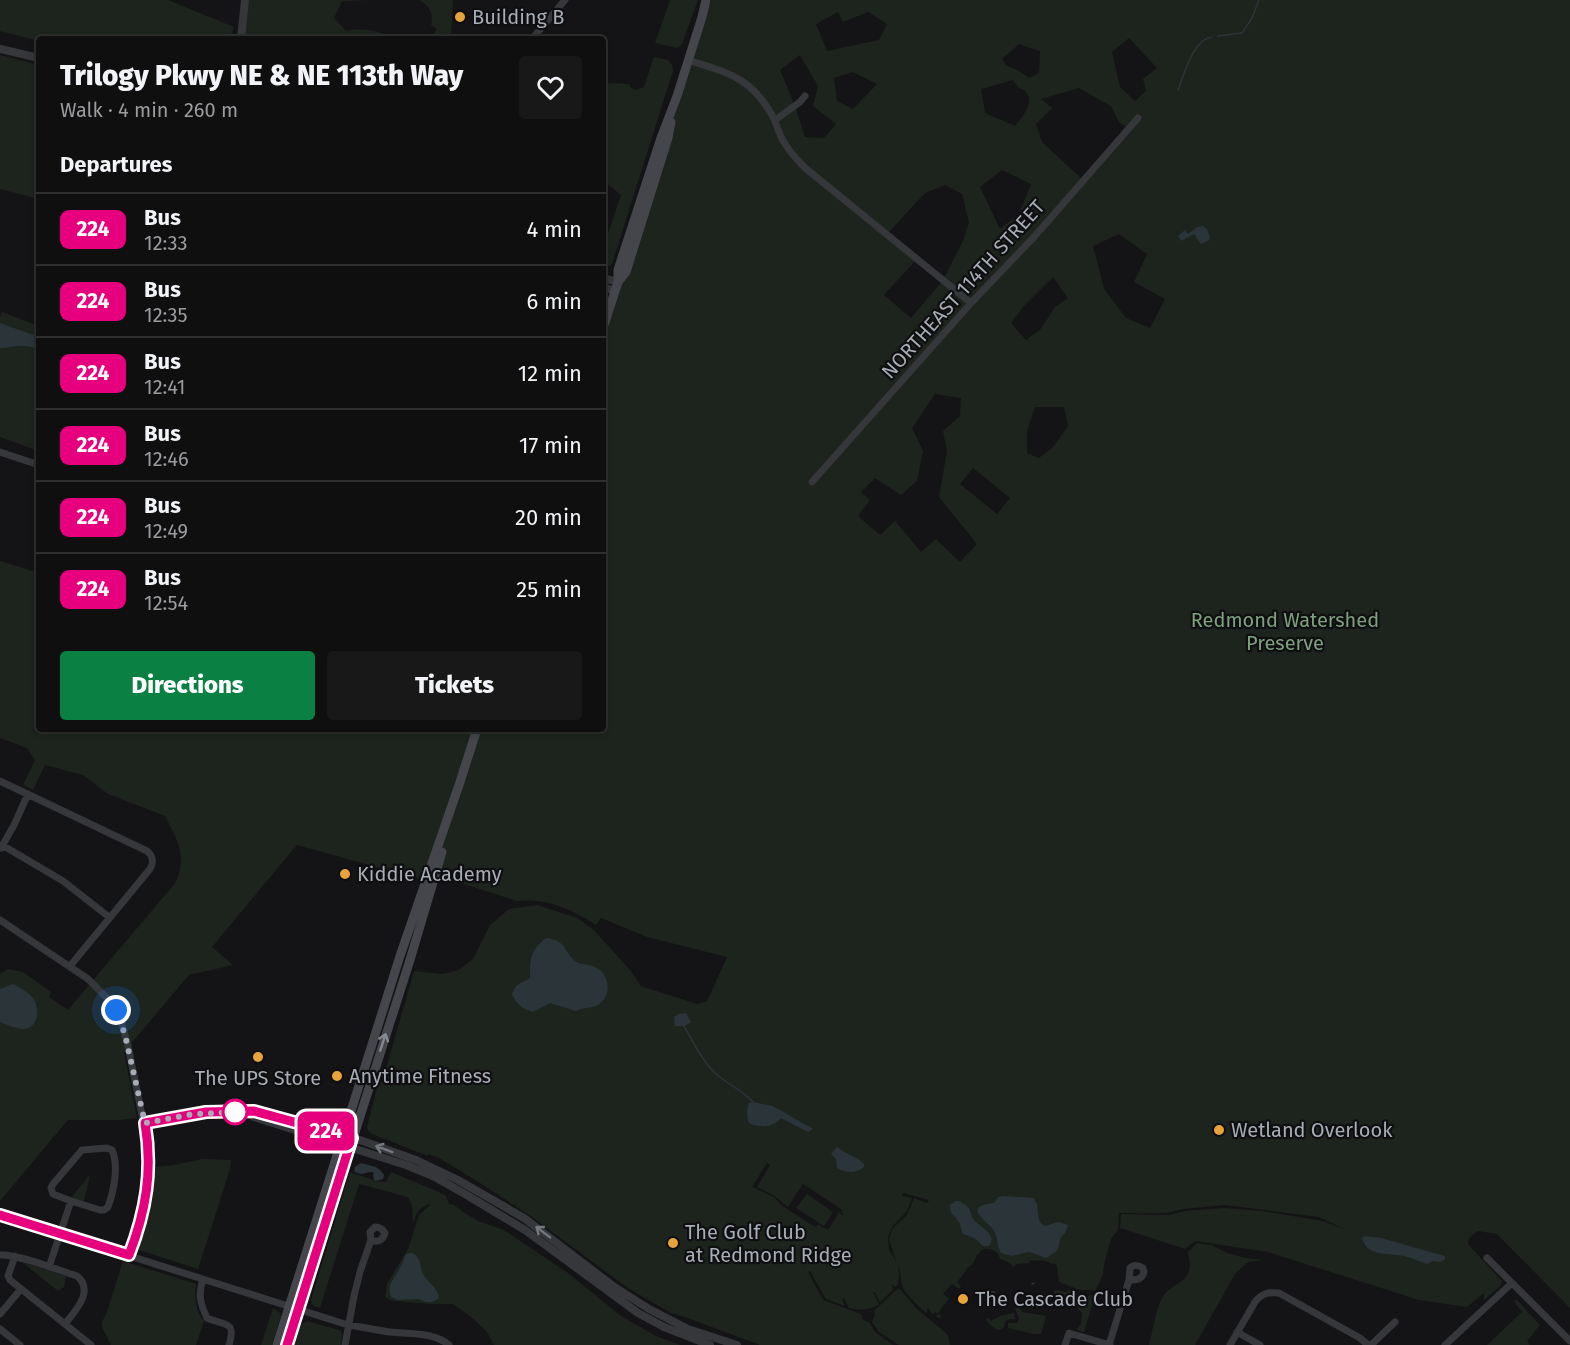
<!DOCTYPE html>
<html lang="en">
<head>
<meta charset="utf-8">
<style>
  :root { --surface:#0f0f10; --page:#181819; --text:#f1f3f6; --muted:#9b9c9f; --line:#2f2f30; --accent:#0b8043 }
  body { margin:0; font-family:"Fira Sans",sans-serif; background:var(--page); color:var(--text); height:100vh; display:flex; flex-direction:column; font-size:22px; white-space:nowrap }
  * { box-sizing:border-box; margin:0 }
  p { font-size:20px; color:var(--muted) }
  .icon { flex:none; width:33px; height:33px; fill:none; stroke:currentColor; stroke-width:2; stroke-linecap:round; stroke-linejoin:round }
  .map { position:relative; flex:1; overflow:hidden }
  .details { position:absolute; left:36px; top:36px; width:570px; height:696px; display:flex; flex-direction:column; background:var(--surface); border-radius:6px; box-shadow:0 3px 9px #0003,0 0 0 2px var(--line) }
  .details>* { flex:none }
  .badge { padding:0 12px; border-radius:9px; font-size:21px; line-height:39px }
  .you { position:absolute; width:30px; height:30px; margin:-15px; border:4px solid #fff; border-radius:50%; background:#1a73e8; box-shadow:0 0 0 9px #1a73e833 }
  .map>.badge { position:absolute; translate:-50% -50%; box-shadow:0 0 0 3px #fff }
  h2 { padding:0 24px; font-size:22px; line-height:54px }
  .round { display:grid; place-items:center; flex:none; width:63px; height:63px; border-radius:6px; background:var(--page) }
  .summary { display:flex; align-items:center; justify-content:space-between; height:102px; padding:0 24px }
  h1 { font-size:28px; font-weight:800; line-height:45px }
  .button { display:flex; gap:12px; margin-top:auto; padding:12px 24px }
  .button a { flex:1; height:69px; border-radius:6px; background:var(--accent); color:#fff; font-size:24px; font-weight:800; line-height:69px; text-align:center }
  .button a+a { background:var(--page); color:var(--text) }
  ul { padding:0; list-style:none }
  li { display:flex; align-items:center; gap:18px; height:72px; padding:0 24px; border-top:2px solid var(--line) }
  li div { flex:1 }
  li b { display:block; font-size:22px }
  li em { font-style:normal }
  li .badge { min-width:66px; font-weight:700; text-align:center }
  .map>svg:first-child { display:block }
  .green { fill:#1d241d; fill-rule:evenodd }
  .water { fill:#2b3439 }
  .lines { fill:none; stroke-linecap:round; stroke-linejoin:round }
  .stream { stroke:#2b3439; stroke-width:1.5 }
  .minor { stroke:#35373b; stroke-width:7 }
  .tertiary { stroke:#35373b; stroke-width:8 }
  .secondary { stroke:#44464b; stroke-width:9 }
  .oneway { stroke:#848890 }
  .oneway2 { stroke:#74777e }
  .line-casing { stroke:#fff; stroke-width:14 }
  .line { stroke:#e6007e; stroke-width:9 }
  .walk { stroke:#a7acb5; stroke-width:6; stroke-dasharray:0 10.8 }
  .poi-dot { fill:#e8a43a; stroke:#0f0f11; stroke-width:2 }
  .stop-dot { fill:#fff; stroke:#e6007e; stroke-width:3 }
  .labels { text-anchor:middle; stroke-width:4.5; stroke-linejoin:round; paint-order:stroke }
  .poi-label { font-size:20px; fill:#a7acb5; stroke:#0f0f11; text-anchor:start }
  .street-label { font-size:20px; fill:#a7acb5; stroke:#0f0f11 }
  .park-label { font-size:20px; fill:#7fa07f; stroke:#0f0f11 }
</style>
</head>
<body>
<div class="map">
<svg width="1570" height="1345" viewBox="0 0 1570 1345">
  <rect width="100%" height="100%" fill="#141416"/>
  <path class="green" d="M0,0H168L234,27L230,39H39V41L0,31Z
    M245,0H370L342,1L334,18L346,31C363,27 381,32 397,39H244Z
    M419,0H453L451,39H430L437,29L431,25C434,13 429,5 419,0Z
    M670,0H698L682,44L678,48L655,43Z
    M712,0H1570V1308L1497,1234L1478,1231L1469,1238L1468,1244L1502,1281L1500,1286L1484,1300V1293L1467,1307L1419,1300L1268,1252L1195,1241L1185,1249L1120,1228L1121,1214L1168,1215L1184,1211L1224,1208L1263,1211L1323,1221L1348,1231L1319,1217L1225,1205L1183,1209L1168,1213H1119L1118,1230L1111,1239L1104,1265L1103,1274L1096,1290H1080L1059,1282L1057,1266L1054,1263L1052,1264C1044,1259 1038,1260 1029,1261V1263L1017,1264L1014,1267L1008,1262L1000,1259C998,1250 991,1249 983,1249L977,1255L973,1264L966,1269V1271L957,1282L961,1286L959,1289L952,1284L943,1294L949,1299L938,1313L942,1316L940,1318L936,1317L938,1314L935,1312L932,1314L928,1307L926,1313C919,1306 908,1297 903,1288C900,1282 902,1273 898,1265L899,1274L898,1285L895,1287L893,1285H892L893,1290L880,1302L875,1292H873L879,1304C871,1310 859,1311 849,1308L844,1298L842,1299L845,1306L826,1299L810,1271L808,1272L823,1300L861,1314L863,1320L869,1322L875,1332L893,1345H760L685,1317L671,1313L628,1288L529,1215L477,1181L439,1158L428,1154V1156L372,1134L368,1131L367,1127L379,1080L382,1083L414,971L442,974L459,970L473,959L490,925L509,909L537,905L577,918L593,929L630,970L641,986L697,1004L707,1001L727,957L647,937L601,918L596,925C572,909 546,898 517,901L429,873L420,879L297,845L212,947L233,965L189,975L124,1052L137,1118L119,1120H68L0,1201V974L8,969L23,972L51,992L49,997L68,1010L176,882C187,855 178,841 165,816L108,794L83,775L45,765L33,790L23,785L35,760L27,748L0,738V561L39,573V729H603V328L702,17ZM838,12L843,22L868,12L887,24L879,40L827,51L816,24ZM1129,38L1157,68L1143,79L1146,91L1135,101L1120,87L1112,52ZM1019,44L1040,51L1039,73L1029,78L1019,71L1007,66L1002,59ZM800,55L818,86L813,106L836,124L824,138L805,137L795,106L780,70ZM853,72L877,84L853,109L837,101L834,78ZM1013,80C1014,82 1018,87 1019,88C1021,89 1023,89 1024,90C1037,101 1022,117 1015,126L985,113L981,89ZM1079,88L1111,106L1119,122L1129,129L1083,180L1042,142L1036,124L1052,108L1041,99ZM1002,170L1031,184L1019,214L1000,229L980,187ZM945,185L962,194L969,223L962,243L943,280L911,318L884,295L917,259L887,234L925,193ZM1119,234L1147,254L1134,282L1165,299L1150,328L1126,318L1104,289L1093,246ZM1053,277L1068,298L1055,307L1040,330L1026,340L1011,323L1023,307ZM935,394L961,398L960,416L943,431L947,451L939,497L977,544L960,562L936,539L921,552L895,521L880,535L858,516L870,500L861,492L875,478L901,495L917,481L923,451L912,428ZM1035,407H1064L1068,426L1053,447L1039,458L1027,453V431ZM973,468L1010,498L997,514L960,484ZM767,1163L770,1165L757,1187L773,1195L788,1207L803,1184L841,1209L843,1215H841L840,1211L828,1230L819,1225L815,1227L781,1205L774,1197L752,1187ZM903,1193L929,1200L927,1203L914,1198L907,1215L893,1228L889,1239L896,1261L889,1250L888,1238L892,1227L907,1211L912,1198L902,1196Z
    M0,55L39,65V199L0,189Z
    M654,57L668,60L672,65L673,71L612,264L605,268H603V249L621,195L603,180V85L608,83L629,84L631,88L636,90L644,87Z
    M2,312L39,326V451L0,437V317Z
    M203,1159L231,1160L230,1169L198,1269L139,1250L138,1246C148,1221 156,1194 155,1167L174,1165Z
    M350,1172L376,1181L386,1182L391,1172L439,1192L446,1196L449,1204L454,1205L463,1212L480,1222L504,1230L568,1273L621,1316L656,1336L680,1345H494L487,1332L470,1316L453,1304H432L393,1301L385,1297L387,1284L408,1249L419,1215L431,1204C420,1205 415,1215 413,1224L412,1206L408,1197L359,1184L320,1308L313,1306L311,1300Z
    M90,1175L83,1205L69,1200Z
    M807,1194L833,1212L824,1226L796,1208Z
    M1197,1243L1211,1245L1227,1253L1245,1258L1264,1260L1248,1262L1235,1274L1195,1345H1149C1153,1330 1155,1312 1162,1298C1169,1285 1185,1284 1189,1271C1191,1266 1189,1258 1188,1252Z
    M123,1261L196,1284C194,1296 196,1313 204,1321L196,1345H111L102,1327V1322L107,1312Z
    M22,1262L66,1276L64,1287L58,1291Z
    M900,1289L917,1309L948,1335L950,1345H899L879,1332L872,1322L875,1315L874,1311L896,1290Z
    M1069,1289L1081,1296L1095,1295L1084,1332L1079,1331L1077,1329L1081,1324L1082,1313C1070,1297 1057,1299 1039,1297L1040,1294L1053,1293L1055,1290L1067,1292Z
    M1516,1299L1540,1325L1527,1341L1530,1345H1487L1522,1312L1514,1302Z
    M273,1308L279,1312L281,1316L272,1345H261Z
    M1015,1308H1020L1022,1312L1046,1316L1041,1334H1033L1008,1328V1323H1017L1019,1319Z
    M1014,1313L1015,1319H1010L1005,1321L1004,1327L1000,1330C994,1329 990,1325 986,1320L988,1318L991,1321L1000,1316Z
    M307,1321L339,1330L342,1332L341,1345H294L301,1325Z"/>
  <path class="water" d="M1203,226L1207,229L1210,237L1209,240L1201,244L1194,234L1181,241L1178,236L1185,230L1188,234L1197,227Z
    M0,323L39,337V349C32,347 24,345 17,346C10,347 6,348 0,348Z
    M546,938C568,941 562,950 575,961C580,965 587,964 593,966C610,972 613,995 598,1005C591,1009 583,1007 576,1011L550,1003L533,1012C522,1009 517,1005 512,994L516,986L530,978C530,958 530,951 546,938Z
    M13,984C20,988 28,992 33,998C40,1008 39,1028 24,1029C16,1029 8,1025 0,1022V989Z
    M686,1013L691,1022L685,1026H675L674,1017L678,1014Z
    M753,1102L773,1106L813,1129L808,1132L781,1118C772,1128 760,1128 749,1123C746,1115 747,1110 749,1103Z
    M837,1147C846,1154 856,1156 864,1164V1167C856,1174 846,1173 837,1168L836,1159L831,1154Z
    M361,1163L376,1167L380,1170L384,1175L383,1179L376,1181L374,1180L373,1175L374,1173L372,1172C364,1172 362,1177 354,1171L355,1167Z
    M1004,1196L1033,1198C1042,1206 1033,1220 1045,1226L1058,1222L1068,1225L1065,1233L1061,1237L1057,1251L1046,1258L1029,1252L1012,1256L1001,1253C996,1246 999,1238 994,1231C991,1224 969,1212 981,1206C984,1204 991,1204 995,1202L998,1197Z
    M955,1201H959C962,1203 965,1204 968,1207C971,1211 971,1217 975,1221C982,1228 989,1230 992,1240L989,1246H983L974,1238L963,1234C961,1230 961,1224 958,1221C954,1213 950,1217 950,1205Z
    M1364,1236L1381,1238L1441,1255L1445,1256V1259L1441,1262L1433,1261L1427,1264C1419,1261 1412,1258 1404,1256C1388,1253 1367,1257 1362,1238Z
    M412,1253C422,1258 419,1265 423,1274C428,1283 438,1287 439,1298L433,1302H426L418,1299L398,1300L391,1297C387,1286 392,1282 397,1273C401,1267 403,1261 406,1254Z"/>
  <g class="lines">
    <path class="stream" d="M1218,36L1242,33L1252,18L1259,0
      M1178,90C1184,75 1193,39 1212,37
      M684,1026C693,1042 702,1060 715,1073C727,1084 742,1090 753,1102
      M1032,1284L1034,1283
      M990,1292H995"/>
    <path class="minor" d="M532,39L565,0
      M688,60C729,73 753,78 774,119C776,123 777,128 779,132C784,146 794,156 804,167L971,303
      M775,120L800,102L805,96
      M0,452L39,465
      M812,482L971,303L1034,237L1138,118
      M0,781L147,851C153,856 154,863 150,869L70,966
      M2,845L63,881L109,917
      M1,848L14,825L28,794
      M0,920L88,979L110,1001L116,1010L122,1024L128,1046L148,1145L147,1195L138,1232L129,1255
      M0,1215L348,1325C362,1327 376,1330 390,1332C409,1334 434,1332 449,1345
      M0,1255C18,1254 58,1270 77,1276C95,1291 75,1311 65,1324
      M15,1256L8,1276L10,1280L91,1345
      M1487,1258L1570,1341
      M49,1267L71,1201L100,1210H104L108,1207C114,1191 119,1166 112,1150L107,1148L82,1150L53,1184L51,1188L53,1194L71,1201
      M203,1279C198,1295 200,1303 207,1318C224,1326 237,1320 229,1345
      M0,1314L21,1289
      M0,1329L20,1345
      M1237,1332L1260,1345
      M345,1345L354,1296L360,1272L371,1240L370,1232L375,1227C380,1227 382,1229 385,1233C383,1240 378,1243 371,1240
      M1065,1345L1069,1333L1110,1345
      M1109,1345L1129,1280L1130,1268C1134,1264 1138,1265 1143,1268L1144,1272C1142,1280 1136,1280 1129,1280
      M1230,1345L1255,1302C1262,1293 1268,1292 1279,1293L1360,1338L1368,1345
      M1371,1345L1395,1322
      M1445,1345L1512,1283"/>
    <path class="tertiary" d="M241,39L245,0
      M0,49L39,58
      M603,278L618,282
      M603,287L615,291
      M246,1112L254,1117L406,1165L433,1176L465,1194L525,1230L638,1313L664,1327L710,1345
      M145,1123L206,1112L254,1111L360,1140L416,1160L458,1180L524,1218L613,1286L649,1309L688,1329L737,1345"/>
    <path class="secondary" d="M618,282L626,272L668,138L671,122
      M603,328L618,282V270L661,138L677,96L702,17L706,0
      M277,1345L400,956L459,785L477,729
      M287,1345L410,960L442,852"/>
  </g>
  <defs><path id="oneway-shaft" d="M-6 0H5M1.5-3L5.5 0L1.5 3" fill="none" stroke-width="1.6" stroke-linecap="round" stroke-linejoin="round" transform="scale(1.5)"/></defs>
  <use class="oneway" href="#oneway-shaft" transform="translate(383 1042) rotate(-72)"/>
  <g class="oneway2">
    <use href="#oneway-shaft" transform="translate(384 1149) rotate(-160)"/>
    <use href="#oneway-shaft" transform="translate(543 1232) rotate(-143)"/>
  </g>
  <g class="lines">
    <defs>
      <path id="line" d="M0,1215L129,1255C146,1211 153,1171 145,1123L206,1112L254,1111L352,1138L287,1345"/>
    </defs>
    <use href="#line" class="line-casing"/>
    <use href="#line" class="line"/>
    <path class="walk" d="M116,1010L125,1035L145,1123L193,1114L235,1112"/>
  </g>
  <g class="poi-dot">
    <circle cx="460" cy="17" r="6"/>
    <circle cx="345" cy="874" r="6"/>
    <circle cx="258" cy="1057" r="6"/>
    <circle cx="337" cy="1076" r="6"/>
    <circle cx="1219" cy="1130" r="6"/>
    <circle cx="673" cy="1243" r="6"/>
    <circle cx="963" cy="1299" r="6"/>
  </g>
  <circle class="stop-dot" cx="235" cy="1112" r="12"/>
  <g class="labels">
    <g class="poi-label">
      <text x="472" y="24">Building B</text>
      <text x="357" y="881">Kiddie Academy</text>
      <text x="349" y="1083">Anytime Fitness</text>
      <text x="258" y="1085" text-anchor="middle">The UPS Store</text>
      <text x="1231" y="1137">Wetland Overlook</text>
      <text x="685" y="1239">The Golf Club<tspan x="685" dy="23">at Redmond Ridge</tspan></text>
      <text x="975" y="1306">The Cascade Club</text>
    </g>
    <g class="street-label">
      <text transform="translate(963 289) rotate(-48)" y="7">NORTHEAST 114TH STREET</text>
    </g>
    <g class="park-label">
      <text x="1285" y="627">Redmond Watershed<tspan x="1285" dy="23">Preserve</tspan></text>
    </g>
  </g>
</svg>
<div class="you" style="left:116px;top:1010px"></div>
<b class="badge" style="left:326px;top:1131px;background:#e6007e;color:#fff">224</b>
<section class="details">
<div class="summary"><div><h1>Trilogy Pkwy NE &amp; NE 113th Way</h1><p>Walk · 4 min · 260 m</p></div><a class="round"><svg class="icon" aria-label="heart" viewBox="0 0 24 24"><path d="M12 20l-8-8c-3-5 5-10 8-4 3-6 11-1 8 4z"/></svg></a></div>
<h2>Departures</h2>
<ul>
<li><span class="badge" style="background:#e6007e;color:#fff">224</span><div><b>Bus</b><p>12:33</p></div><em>4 min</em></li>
<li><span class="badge" style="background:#e6007e;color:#fff">224</span><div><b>Bus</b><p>12:35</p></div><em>6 min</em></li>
<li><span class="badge" style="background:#e6007e;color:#fff">224</span><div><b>Bus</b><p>12:41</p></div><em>12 min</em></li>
<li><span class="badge" style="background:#e6007e;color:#fff">224</span><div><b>Bus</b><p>12:46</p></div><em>17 min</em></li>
<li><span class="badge" style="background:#e6007e;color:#fff">224</span><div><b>Bus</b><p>12:49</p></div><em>20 min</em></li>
<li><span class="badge" style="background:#e6007e;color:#fff">224</span><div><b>Bus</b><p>12:54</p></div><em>25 min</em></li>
</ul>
<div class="button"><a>Directions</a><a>Tickets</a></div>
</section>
</div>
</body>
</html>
